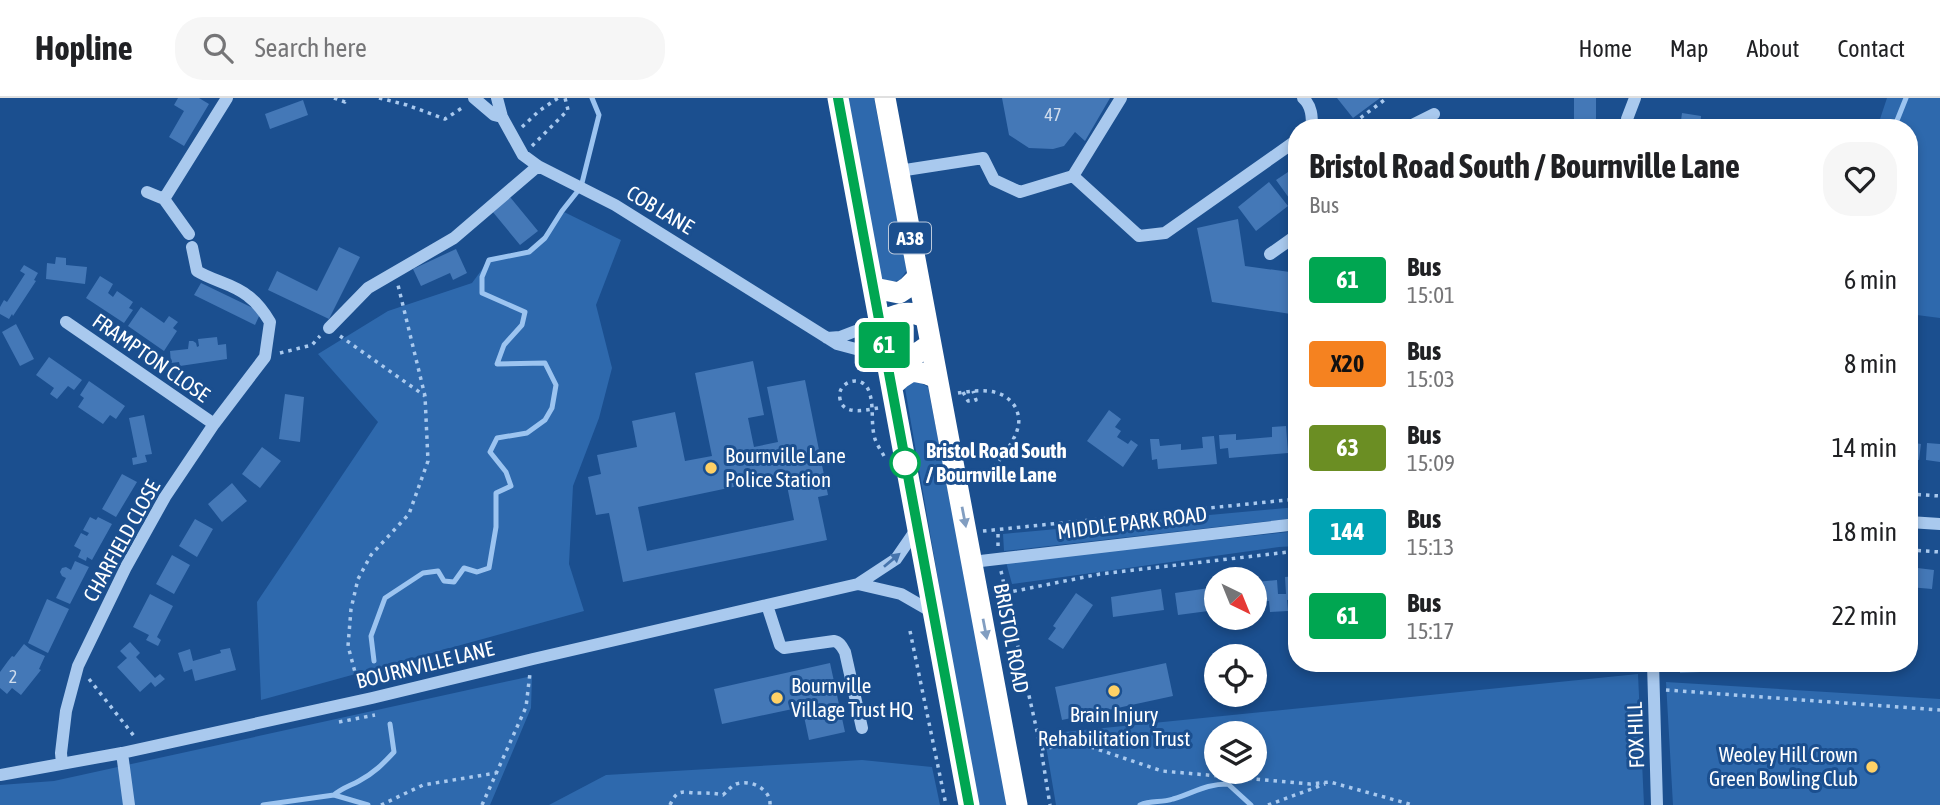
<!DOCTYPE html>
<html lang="en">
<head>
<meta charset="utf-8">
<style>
  :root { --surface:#fff; --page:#f6f6f6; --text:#202124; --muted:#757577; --line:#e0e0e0 }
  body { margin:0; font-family:"Asap Condensed",sans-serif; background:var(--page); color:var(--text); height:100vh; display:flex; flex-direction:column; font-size:26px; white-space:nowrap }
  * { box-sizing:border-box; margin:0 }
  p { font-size:23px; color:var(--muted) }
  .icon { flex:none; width:38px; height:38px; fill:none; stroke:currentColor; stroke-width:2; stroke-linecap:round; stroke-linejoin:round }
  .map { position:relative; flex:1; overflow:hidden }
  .drawer { position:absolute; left:1288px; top:21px; width:630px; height:553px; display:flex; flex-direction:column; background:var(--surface); border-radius:28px; box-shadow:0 4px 10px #0003 }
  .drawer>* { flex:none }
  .badge { padding:0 14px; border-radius:5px; font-size:24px; line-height:46px }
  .needle { width:46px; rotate:137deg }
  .fabs { position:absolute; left:1204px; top:469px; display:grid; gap:14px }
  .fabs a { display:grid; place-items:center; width:63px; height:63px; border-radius:50%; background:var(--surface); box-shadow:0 4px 10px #0003; font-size:35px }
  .map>.badge { position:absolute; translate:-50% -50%; box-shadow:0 0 0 4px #fff }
  .round { display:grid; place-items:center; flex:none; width:74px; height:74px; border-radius:28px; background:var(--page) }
  .overview { display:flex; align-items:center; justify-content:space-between; height:119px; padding:0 21px }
  h1 { font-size:33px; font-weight:700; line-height:52px }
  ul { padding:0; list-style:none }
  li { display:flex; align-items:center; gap:21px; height:84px; padding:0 21px }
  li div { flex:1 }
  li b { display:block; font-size:26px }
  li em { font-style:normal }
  li .badge { min-width:77px; font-weight:700; text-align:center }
  header { display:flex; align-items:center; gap:42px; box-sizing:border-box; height:98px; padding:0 35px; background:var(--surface); border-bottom:2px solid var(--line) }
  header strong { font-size:33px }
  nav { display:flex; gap:38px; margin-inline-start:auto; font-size:24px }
  .search { width:490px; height:63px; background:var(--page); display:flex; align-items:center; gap:18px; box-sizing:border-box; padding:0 24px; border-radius:28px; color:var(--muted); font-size:26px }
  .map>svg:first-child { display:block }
  .green { fill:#2e69ad; fill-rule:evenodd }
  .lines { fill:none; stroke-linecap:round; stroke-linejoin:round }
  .stream { stroke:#9cc4f0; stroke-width:5 }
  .building { fill:#4478b7; fill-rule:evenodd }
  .path { stroke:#a9c9ee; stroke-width:3.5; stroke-dasharray:3.5 5; stroke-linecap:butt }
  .minor { stroke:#a9c9ee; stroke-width:12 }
  .highway { stroke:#fff; stroke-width:21 }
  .oneway { fill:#829ec1 }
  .oneway2 { fill:#4674ac }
  .line-casing { stroke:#fff; stroke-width:16 }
  .line { stroke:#00a651; stroke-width:10 }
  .stop-dot { fill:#fff; stroke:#00a651; stroke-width:3.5 }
  .poi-dot { fill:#ffd166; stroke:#1b4f8f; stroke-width:2.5 }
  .labels { text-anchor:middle; stroke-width:6; stroke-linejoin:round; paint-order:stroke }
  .number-label { font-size:18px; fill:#d0dded }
  .shield { fill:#1b4f8f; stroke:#bbcadd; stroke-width:2 }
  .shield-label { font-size:19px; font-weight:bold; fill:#fff }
  .street-label { font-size:21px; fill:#fff; stroke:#1b4f8f }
  .stop-label { font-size:21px; font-weight:bold; fill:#fff; stroke:#1b4f8f; text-anchor:start }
  .poi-label { font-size:21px; fill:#fff; stroke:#1b4f8f; text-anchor:start }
</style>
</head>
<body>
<header>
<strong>Hopline</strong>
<div class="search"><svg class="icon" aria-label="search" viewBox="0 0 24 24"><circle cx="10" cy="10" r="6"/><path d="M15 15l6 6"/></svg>Search here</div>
<nav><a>Home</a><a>Map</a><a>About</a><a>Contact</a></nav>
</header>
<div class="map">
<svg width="1940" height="707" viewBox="0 0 1940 707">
  <rect width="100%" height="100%" fill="#1b4f8f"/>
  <path class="green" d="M845,0H874L907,172L900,182L890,184L878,179Z
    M1887,0H1940V220L1909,216V30H1877Z
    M562,113L621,142L596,207L612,270L599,320L573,388L569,466L584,513L261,602L257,504L378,324L318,256L388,213L472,185L489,162C535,152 537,154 562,113Z
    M914,281L928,289L1009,707H977L905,290Z
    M1297,409V420L1004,453L1003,436Z
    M1297,433V448L1279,449L1012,486L1006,464Z
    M1638,576L1644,707H1056L1044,636ZM1216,635H1255V674H1216Z
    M532,578L531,610L490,707H0V687L54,683Z
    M1666,584L1940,601V707H1673Z
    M862,662L932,669L940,707H549L606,677Z"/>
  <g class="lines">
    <path class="stream" d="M1894,30L1906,0
      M374,563L371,538L385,500L423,475L438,473L444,483L454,484L464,470L477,474L489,470L496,429V395L511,388L506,374L490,354L497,340L527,335L545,322L552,310L556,287L545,265L497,266L504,247L522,227L525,214L482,195V179L489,162L529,154L545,140L562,113L581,89L599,17L592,0
      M334,697L368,707
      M263,707L334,697C342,690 350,688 359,683C374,675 383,666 394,654L390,626
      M1140,707C1151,702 1161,705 1173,701C1194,695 1205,686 1228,686L1251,707"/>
  </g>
  <path class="building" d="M178,0H199L209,6L184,48L169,39L184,13L174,7Z
    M1002,0H1110L1085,43L1075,34L1064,48L1053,51L1029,50L1009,37Z
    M1337,0H1380L1353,20Z
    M1574,0H1596V24L1574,25Z
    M303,2L308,17L270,31L265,16Z
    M1682,15L1701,18L1700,30H1680Z
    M1297,68V111L1276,82Z
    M1269,84L1288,108L1256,133L1238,109Z
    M510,99L538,133L520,147L492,113Z
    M1238,121L1245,168L1297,175V217L1212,204L1197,130Z
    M339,149L360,159L329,221L268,192L277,173L317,193Z
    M456,151L467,175L453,182L450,175L421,188L413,171Z
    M56,159L66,160V167L87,169L85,186L46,181L47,165L55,166Z
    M24,167L38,175L34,182L36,183L13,218L12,216L9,221L0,216V209L4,202L7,204L25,176L20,173Z
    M100,178L113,186L108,195L113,199L117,193L133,204L129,210L133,212L124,225L86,200Z
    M201,185L261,214L255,227L194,197Z
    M141,209L164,225L169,218L178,224L173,230L177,233L164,253L128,228Z
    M16,226L34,261L20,268L2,234Z
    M217,239L218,247L226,246L227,261L180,268L179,264L171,265L170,253L188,251L189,243H193L196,245L197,249L199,248L198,241Z
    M49,259L82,282L74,292L68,288L57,301L50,296L54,290L36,277Z
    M753,263L764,317L748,320L754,349L778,344L767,289L805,282L828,397L818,399L827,442L623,484L609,415L596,417L588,379L601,376L597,357L637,349L632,323L675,314L685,363L712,358L695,275ZM785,378L794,422L647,453L638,409Z
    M89,283L125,308L116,321L110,317L103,326L78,309L84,300L80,297Z
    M285,296L304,299L300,344L279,341Z
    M1109,312L1121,321L1115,329L1121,333L1117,339L1128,346L1131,342L1138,347L1123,369L1087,343Z
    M144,317L152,356L145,357L147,364L133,367L132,360L137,359L129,320Z
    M1286,328L1288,355L1229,360L1228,350L1220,351L1219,337L1236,336V342L1272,339V329Z
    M1214,338L1217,366L1158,371L1157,361L1152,362L1150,341H1159L1160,348L1181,346V352L1203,350L1202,339Z
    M1909,344L1921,346L1919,362L1909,361Z
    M1927,345L1940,346V364L1926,362Z
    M262,349L281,363L260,390L242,376Z
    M122,376L137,384L116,419L102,411Z
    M232,385L247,403L222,424L208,406Z
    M90,419L96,422L98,419L112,426L92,462L87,459L86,463L78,459L81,452L74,448L81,435L87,438L89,435L83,432Z
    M195,421L213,431L197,459L179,448Z
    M172,457L190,467L174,496L156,486Z
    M75,463L89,469L70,506L56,500L66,480L62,478L60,474L62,470L66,469L71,472Z
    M1909,469L1934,472L1932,491L1909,489Z
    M1297,478V501L1287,502L1288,513L1270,514L1269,503L1255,504V484L1277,482L1278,496H1286L1285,479Z
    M1216,489V512L1178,517L1175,495Z
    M1161,491L1164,512L1113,519L1111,499Z
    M1076,495L1093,507L1063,551L1048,541L1056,530L1053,528Z
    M150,496L173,508L157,539L161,542L158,548L146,542L149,537L133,529Z
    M47,501L69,511L48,555L28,545Z
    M130,544L140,555L136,559L155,580L160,576L165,581L155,589L151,584L140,594L117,569L127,560L120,553Z
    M24,546L30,551L45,558L39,571L41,572L21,597L12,590L7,596L0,590V574L8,563L12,558L14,559Z
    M230,550L236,572L195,583L192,571L184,574L178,555L190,551L193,563L221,555L220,552Z
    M830,565L845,634L809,642L802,609L722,626L714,591Z
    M1166,565L1173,598L1062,622L1055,589Z
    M1604,565H1624V573L1604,572Z
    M1680,565H1700V574L1680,575Z"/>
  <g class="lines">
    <path class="path" d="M334,0L345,4L348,0
      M379,0L407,7L445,21L465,8
      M522,29L539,13L558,0
      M1347,30L1387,0
      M532,48L568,12L565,0
      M340,238L425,298
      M280,255L312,247L320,238
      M963,294L968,303L976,302L973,293
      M958,295C978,292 1001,289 1014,307C1018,313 1020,322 1018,329C1015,345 995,367 985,381
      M878,310C866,312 843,318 840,301C836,284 861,276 868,291C875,306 870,325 875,341C877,347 882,354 885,360
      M1909,396L1940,398
      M983,433L1297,401
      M998,448V431
      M1909,452L1940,454
      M1001,473L1041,651L1050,707
      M1005,495L1100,476L1297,453
      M910,533L946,707
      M89,581L134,638
      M359,589L348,548L351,511L358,481L371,457L409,416L428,363L425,298L398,187
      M1666,592L1940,612
      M339,624L375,617
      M1041,651L1079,645L1162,673L1310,686L1330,684L1413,707
      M381,707L423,687L496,675
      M482,707L526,609L530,575
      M670,707C678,689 683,695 699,695C708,695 715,695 723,697C728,693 731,688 736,686C751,681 771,691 770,707
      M1268,707L1325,686"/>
    <path class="minor" d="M474,0L494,17L502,19
      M497,0L502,19L523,57L538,68L615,107L837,246L886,259
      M1303,0C1312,8 1312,19 1312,30
      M1406,30L1434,16
      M1627,30V21L1635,0
      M899,73L983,60L994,82L1020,94L1073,78L1121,0
      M1073,78L1139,138L1165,135L1297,42
      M147,94L164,101
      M189,136L164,101L227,0
      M1270,156L1297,137
      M66,224L214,326
      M329,230L368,190L454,140L538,68
      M827,240L840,239L879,224
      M1909,424L1940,426
      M972,464L1297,426
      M858,486L901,496L934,515
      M767,507L780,547L784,550L834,543C840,544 842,549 845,554L862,630
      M1653,565L1657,707
      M122,655L129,707
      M62,666L61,655L66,613L78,568L126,469L165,399L214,326L265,259L270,224C264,214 258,205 248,198C234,186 213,183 197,173L192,149
      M0,677L122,655L372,600L533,561L858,486L896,461L918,429"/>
    <path class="highway" d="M838,0L969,707
      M885,0L1017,707
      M874,190L899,195L908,189L917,180
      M879,224C897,217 906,211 925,219
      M886,259C907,259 914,260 930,246
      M892,288L901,280L912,273L927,276L937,280"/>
  </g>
  <defs><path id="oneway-solid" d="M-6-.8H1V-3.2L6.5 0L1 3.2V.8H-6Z" transform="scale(1.75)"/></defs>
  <g class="oneway">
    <use href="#oneway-solid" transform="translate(964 419) rotate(79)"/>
    <use href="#oneway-solid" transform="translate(985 531) rotate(79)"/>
  </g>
  <use class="oneway2" href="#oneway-solid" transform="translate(892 462) rotate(-40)"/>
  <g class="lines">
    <defs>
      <path id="line" d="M838,0L969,707"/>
    </defs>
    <use href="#line" class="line-casing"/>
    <use href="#line" class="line"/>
  </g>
  <circle class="stop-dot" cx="905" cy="365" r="14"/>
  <g class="poi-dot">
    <circle cx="711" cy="370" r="7"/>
    <circle cx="1114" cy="593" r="7"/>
    <circle cx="777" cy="600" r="7"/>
    <circle cx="1872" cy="669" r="7"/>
  </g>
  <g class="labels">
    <g class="number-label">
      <text x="1053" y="23">47</text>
      <text x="13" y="585">2</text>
    </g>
    <rect class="shield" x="889" y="124.5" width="42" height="31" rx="5"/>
    <g class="shield-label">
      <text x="910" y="147">A38</text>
    </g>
    <g class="street-label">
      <text transform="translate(660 112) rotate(31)" y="7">COB LANE</text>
      <text transform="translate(151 260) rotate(35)" y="7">FRAMPTON CLOSE</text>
      <text transform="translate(1132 425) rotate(-7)" y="7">MIDDLE PARK ROAD</text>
      <text transform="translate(122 443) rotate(-61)" y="7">CHARFIELD CLOSE</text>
      <text transform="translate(1011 540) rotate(79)" y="7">BRISTOL ROAD</text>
      <text transform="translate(425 567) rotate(-14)" y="7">BOURNVILLE LANE</text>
      <text transform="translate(1636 637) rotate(-92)" y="7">FOX HILL</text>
    </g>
    <g class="stop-label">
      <text x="926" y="360">Bristol Road South<tspan x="926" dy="24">/ Bournville Lane</tspan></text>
    </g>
    <g class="poi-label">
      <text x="725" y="365">Bournville Lane<tspan x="725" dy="24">Police Station</tspan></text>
      <text x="791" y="595">Bournville<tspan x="791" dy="24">Village Trust HQ</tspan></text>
      <text x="1114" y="624" text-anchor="middle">Brain Injury<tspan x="1114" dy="24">Rehabilitation Trust</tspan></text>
      <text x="1858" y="664" text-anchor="end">Weoley Hill Crown<tspan x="1858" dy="24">Green Bowling Club</tspan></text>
    </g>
  </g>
</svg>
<div class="fabs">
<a><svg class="needle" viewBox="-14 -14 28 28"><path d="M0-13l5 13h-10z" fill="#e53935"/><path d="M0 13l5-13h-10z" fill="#757577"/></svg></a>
<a><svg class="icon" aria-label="locate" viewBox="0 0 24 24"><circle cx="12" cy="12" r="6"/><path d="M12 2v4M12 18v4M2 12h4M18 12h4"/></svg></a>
<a><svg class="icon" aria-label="layers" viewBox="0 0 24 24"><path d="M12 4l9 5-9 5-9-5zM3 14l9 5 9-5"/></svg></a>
</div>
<b class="badge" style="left:884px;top:247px;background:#00a651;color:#fff">61</b>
<section class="drawer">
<div class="overview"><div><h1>Bristol Road South / Bournville Lane</h1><p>Bus</p></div><a class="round"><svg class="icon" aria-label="heart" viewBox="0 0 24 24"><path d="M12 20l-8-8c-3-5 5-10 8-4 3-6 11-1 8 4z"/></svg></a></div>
<ul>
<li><span class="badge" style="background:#00a651;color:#fff">61</span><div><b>Bus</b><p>15:01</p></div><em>6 min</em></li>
<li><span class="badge" style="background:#f58220;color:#111">X20</span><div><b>Bus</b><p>15:03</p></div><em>8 min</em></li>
<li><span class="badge" style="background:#6b8e23;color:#fff">63</span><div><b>Bus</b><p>15:09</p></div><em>14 min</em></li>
<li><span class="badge" style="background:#00a3b4;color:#fff">144</span><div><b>Bus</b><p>15:13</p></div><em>18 min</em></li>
<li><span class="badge" style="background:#00a651;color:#fff">61</span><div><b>Bus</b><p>15:17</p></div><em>22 min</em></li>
</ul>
</section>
</div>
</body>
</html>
